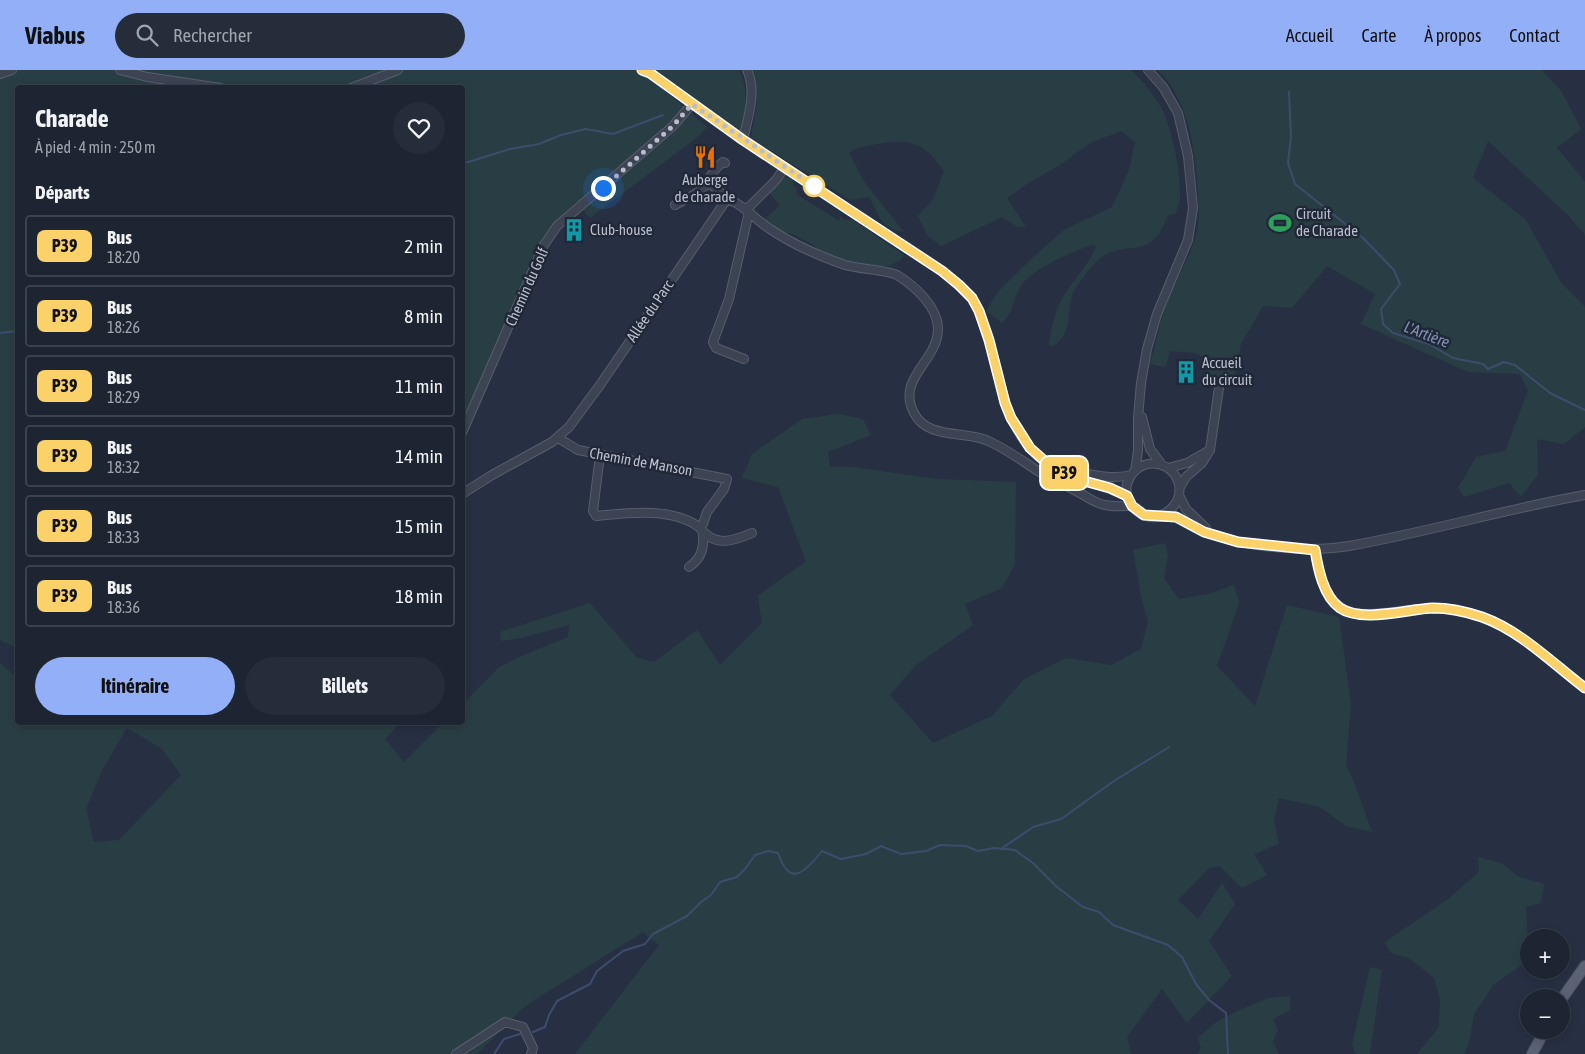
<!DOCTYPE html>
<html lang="fr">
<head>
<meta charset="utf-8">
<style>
  :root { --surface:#1d2432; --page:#252c3a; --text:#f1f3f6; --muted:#a0a4ac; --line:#3b414d; --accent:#93aff8 }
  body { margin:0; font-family:"Asap Condensed",sans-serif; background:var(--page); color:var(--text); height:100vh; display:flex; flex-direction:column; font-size:19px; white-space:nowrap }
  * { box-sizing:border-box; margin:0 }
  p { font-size:16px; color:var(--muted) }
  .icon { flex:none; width:28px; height:28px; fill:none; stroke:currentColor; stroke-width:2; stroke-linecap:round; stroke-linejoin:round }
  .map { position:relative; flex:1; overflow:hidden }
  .drawer { position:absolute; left:15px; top:15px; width:450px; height:640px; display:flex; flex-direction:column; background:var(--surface); border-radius:5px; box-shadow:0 2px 8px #0003,0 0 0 1px var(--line) }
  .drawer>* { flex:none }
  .badge { padding:0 10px; border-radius:8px; font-size:18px; line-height:32px }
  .buttons { position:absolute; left:1520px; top:859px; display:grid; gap:10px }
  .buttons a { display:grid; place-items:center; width:50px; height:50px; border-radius:50%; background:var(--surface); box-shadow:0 2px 8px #0003,0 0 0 1px var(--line); font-size:25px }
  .you { position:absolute; width:25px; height:25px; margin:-12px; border:4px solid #fff; border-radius:50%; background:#1a73e8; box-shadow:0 0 0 8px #1a73e833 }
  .map>.badge { position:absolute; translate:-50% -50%; box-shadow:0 0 0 2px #fff }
  h2 { padding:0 20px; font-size:19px; line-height:45px }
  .round { display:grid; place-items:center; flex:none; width:52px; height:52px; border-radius:26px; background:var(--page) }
  .headline { display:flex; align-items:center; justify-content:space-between; height:85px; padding:0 20px }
  h1 { font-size:24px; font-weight:700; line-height:38px }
  .primary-button { display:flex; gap:10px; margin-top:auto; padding:10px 20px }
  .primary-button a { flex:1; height:58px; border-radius:30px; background:var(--accent); color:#111; font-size:20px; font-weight:700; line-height:58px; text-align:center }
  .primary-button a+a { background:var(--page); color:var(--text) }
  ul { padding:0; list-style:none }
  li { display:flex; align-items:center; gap:15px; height:62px; margin:0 10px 8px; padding:0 10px; border:2px solid var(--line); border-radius:5px }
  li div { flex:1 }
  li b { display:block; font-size:19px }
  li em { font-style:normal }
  li .badge { min-width:55px; font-weight:700; text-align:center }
  header { display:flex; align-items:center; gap:30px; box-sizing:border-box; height:70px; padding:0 25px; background:var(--accent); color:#111 }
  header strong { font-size:24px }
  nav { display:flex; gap:28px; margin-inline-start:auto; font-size:18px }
  .search { width:350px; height:45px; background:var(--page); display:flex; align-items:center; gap:12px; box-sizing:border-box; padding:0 18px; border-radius:28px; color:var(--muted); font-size:19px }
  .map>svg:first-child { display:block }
  .green { fill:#293e44; fill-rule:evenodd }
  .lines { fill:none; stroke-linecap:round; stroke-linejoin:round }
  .stream { stroke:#3e4c6c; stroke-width:2 }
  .minor-casing { stroke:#575e6d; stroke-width:10 }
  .major-casing { stroke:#454c5c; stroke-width:12 }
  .minor { stroke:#3c4353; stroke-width:8 }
  .major { stroke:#5a6273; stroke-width:10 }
  .line-casing { stroke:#fff; stroke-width:11 }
  .line { stroke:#fbd169; stroke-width:8 }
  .walk { stroke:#b9becd; stroke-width:5; stroke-dasharray:0 9 }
  .stop-dot { fill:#fff; stroke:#fbd169; stroke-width:2.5 }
  .labels { text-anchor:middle; stroke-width:5; stroke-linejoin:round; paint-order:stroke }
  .poi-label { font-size:15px; fill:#b9becd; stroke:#202838; text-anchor:start }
  .street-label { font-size:15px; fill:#b9becd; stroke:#202838 }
  .water-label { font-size:16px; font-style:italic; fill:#8191b3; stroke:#202838 }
</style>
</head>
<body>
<header>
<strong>Viabus</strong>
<div class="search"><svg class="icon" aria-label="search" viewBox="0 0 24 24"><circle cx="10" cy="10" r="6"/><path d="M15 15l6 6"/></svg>Rechercher</div>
<nav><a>Accueil</a><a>Carte</a><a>À propos</a><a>Contact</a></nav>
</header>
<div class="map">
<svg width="1585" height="984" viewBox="0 0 1585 984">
  <rect width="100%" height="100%" fill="#273043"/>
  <path class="green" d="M0,0H739C749,21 746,39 740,60L669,12L664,20L707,57L699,66L590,148L576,132L553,155L474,342L463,359L462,18H18L17,578L0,570Z
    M753,0H1131C1143,12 1154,24 1162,39C1173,61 1181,105 1180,129C1179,134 1177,139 1175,144L1168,145C1150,194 1128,167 1099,189C1092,195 1077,215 1073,223C1068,234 1070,249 1066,261C1064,267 1058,272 1054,276L1049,275C1051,260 1054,243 1062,229C1072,211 1088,196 1096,177L1092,175C1071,182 1030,199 1019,219C1013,230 1012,245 1002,253L986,241L997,223L1028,192L1064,160L1112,137L1129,100L1135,72L1121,61L1090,73L1060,95L1030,112L1007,128L1026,157H1018L1002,147L941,176L927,165L918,146L933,129L944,101C924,73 913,68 878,74C867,76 857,76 849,83L865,113L904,162C881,159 879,145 869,127L850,130L751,68L757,34Z
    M1157,0H1542L1562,22L1581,59L1557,78L1585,112V165L1569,146L1488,71L1473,108L1526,150L1562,214L1585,237V357L1564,374L1537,369L1538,404L1521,427L1509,413L1464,427L1458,418L1476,387L1505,381L1528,321L1520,304L1468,302L1361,254L1375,224L1327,196L1292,238L1263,236L1241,274L1233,312L1210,310L1204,305L1210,292L1196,283L1170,281L1165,297L1150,294C1156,275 1159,254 1166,235C1175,211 1189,190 1196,165C1200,152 1199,137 1198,123C1196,84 1189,27 1157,0Z
    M792,107L794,116L797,118L796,124L839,151L840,146L843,149L853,150L904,185L901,190L880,200L843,192L818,182L814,175L791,163C780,165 772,157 764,150L780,135L769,123L780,108Z
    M838,344L863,349L871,365L828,382L830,397H852L938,409L1016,412L1015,494L1002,518L965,534L973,555L916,595L890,625L933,673L992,646L1023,610L1066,588L1111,595L1141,579L1148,552L1141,526L1133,480L1165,473L1168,486L1164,508L1179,529L1209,524L1234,515L1239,533L1217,596L1255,636L1287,535L1339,547L1351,634L1346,695L1353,709L1372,762L1346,756L1320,737L1279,728L1274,751L1279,774L1254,784L1267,805L1242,818L1220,796L1209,798L1178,830L1198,849L1222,813L1235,834L1209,871L1232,906L1187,953L1162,919L1127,967L1131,984H575L659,875L643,862L525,936L477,984H0V593L17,607L18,652L400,653L385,669L404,692L443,653L462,652L463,634L498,598L519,587L568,567L569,555L521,568L501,571L500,562L590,533L636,587L654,592L697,560L720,595L762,553L758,526L806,491L778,417L742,408L752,384L802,349ZM127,658L162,679L181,705L119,770L94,772L86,739L102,700Z
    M1478,787L1501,793L1519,807L1544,814L1541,833L1526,837L1529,890L1494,914L1474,944L1469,973L1464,984H1417L1439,957L1440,929L1434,908L1409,888L1391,883L1385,872L1448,829L1479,802Z
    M1370,897L1382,900L1370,984H1356L1352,975Z
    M1290,926V940L1273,949L1278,960L1273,972L1279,984H1197L1201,978L1198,968L1215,953L1235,942L1269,928Z"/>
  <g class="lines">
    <path class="stream" d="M1289,22L1291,67L1288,93L1295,114L1363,168L1394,200L1400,214L1381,239L1383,254L1393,263L1429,274L1453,288L1483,294L1488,299L1504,292L1515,295L1550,323L1585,340
      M462,94L510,79L539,74L561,65L586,59L613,64L663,45
      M0,263L18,261
      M1001,779L1033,757L1061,749L1114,711L1169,677
      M533,962L545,957L549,945L557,931L590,914L597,901L623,881L645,874L653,864L687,846L701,832L711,825L720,812L737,807L745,799L755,785L768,781L778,783C790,819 806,801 822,781L841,789L866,784L881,776L901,784L926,781L940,775L966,776L978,781L994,778L1015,780L1033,793L1057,817L1083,837L1099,842L1113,855L1168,875L1182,887L1196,914L1209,930L1226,943L1228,984
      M494,984L504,969L520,964"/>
    <defs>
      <path id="minor" d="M120,0L147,7L221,18
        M642,0L650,3L743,69L950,207C958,214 966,221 972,229C979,238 982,249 985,260C1001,306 1003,362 1046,393C1071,410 1100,413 1127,426
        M0,4L12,0
        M351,18L398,0
        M743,69C748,48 757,21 747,0
        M707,114C710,105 715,98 723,92L725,93
        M675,135L697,123L707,114L712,115L727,129
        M746,140L776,110L785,97
        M744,289L716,278L713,272L729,229L749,142
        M1142,347L1150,379L1162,395
        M462,363L544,175L557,156L673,56L692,34
        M558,368L578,380L727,409L724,419L707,442L703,454L699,457C671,437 628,443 596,446L593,441L600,385
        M1168,398L1187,393L1208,381
        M1062,400C1088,402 1105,411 1131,405
        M1135,401L1138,381V348L1141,313L1147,279L1157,244L1188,170L1193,138L1188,86L1178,43L1163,17L1148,0
        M1180,417L1186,407L1202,393L1210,380L1220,311
        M462,424L492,405L552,372L569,357L600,315L727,129C745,135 754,149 770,159C792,174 819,186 845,195C858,199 887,200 897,205C915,216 939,238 938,260C937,292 896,308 914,343C927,369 963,361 986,370C1005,378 1021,390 1038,401C1051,408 1065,415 1078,422C1086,426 1096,434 1105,435C1114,437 1123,436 1132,436
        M1179,425L1186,439L1206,458
        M1159,446C1196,432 1178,385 1144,395C1136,398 1130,405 1127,414C1124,429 1135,445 1150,447C1159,448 1168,445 1177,447C1187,450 1196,459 1207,463C1247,477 1306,483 1349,476C1428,462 1506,439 1585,425
        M699,457C714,477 731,472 752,463
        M1315,480C1326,567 1370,541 1433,538C1449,538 1464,541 1478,546C1519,558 1551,593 1585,618
        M689,497C702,488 704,478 703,463
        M456,984L505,952L523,957L533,978L531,984"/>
      <path id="major" d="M1561,930L1585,896
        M1532,984L1545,960"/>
    </defs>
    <use href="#minor" class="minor-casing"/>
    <use href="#major" class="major-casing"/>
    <use href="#minor" class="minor"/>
    <use href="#major" class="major"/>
  </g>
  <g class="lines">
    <defs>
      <path id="line" d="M642,0L650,3L743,70L942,201L959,215L972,228L979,241L989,270L1005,333L1011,348L1030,378L1047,393L1073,408L1110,418L1127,426L1132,436L1144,445L1176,447L1204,462L1238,472L1315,480C1318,498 1323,526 1340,538C1362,553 1408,539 1433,538C1450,538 1467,542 1482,547C1521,561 1552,593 1585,618"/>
    </defs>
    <use href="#line" class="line-casing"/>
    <use href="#line" class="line"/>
    <path class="walk" d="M603,118L673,56L692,34L814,116"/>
  </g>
  <defs>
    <symbol id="restaurant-bare" viewBox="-9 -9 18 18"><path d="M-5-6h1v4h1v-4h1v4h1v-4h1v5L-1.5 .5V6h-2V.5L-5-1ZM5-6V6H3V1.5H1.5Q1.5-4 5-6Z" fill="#e8710a" stroke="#202838" stroke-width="2.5" paint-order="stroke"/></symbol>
    <symbol id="stadium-bare" viewBox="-9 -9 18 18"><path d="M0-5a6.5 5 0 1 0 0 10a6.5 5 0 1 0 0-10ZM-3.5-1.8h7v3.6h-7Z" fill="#2e9e5b" stroke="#202838" stroke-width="2.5" paint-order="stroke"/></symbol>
    <symbol id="building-bare" viewBox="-9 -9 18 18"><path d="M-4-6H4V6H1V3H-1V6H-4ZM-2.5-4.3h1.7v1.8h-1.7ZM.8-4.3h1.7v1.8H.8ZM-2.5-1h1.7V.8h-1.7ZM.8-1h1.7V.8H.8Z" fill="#0f9aa8" stroke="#202838" stroke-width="2.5" paint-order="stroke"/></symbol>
  </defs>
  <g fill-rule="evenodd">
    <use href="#restaurant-bare" x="689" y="71" width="32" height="32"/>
    <use href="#stadium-bare" x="1264" y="137" width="32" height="32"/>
    <use href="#building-bare" x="558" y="144" width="32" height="32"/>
    <use href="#building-bare" x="1170" y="286" width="32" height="32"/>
  </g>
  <circle class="stop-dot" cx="814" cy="116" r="10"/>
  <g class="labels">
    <g class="poi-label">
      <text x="705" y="115" text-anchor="middle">Auberge<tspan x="705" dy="17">de charade</tspan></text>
      <text x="1296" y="149">Circuit<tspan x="1296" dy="17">de Charade</tspan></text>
      <text x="590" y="165">Club-house</text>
      <text x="1202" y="298">Accueil<tspan x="1202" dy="17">du circuit</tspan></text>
    </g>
    <g class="street-label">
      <text transform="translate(527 217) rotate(-66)" y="5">Chemin du Golf</text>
      <text transform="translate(650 241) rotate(-56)" y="5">Allée du Parc</text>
      <text transform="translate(641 392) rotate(10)" y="5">Chemin de Manson</text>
    </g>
    <g class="water-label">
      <text transform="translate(1427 264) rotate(21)" y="6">L'Artière</text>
    </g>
  </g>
</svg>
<div class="buttons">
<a>+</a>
<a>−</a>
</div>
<div class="you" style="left:603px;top:118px"></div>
<b class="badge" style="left:1064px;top:403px;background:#fbd169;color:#111">P39</b>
<section class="drawer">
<div class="headline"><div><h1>Charade</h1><p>À pied · 4 min · 250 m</p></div><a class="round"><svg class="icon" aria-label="heart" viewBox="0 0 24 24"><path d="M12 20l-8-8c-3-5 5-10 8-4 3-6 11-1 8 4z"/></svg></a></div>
<h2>Départs</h2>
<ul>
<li><span class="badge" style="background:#fbd169;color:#111">P39</span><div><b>Bus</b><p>18:20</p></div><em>2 min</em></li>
<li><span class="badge" style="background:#fbd169;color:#111">P39</span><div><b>Bus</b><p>18:26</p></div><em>8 min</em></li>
<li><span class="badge" style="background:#fbd169;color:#111">P39</span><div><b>Bus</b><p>18:29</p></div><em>11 min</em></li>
<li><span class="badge" style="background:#fbd169;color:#111">P39</span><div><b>Bus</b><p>18:32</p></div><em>14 min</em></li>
<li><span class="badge" style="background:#fbd169;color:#111">P39</span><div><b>Bus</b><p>18:33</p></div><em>15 min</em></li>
<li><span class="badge" style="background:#fbd169;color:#111">P39</span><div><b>Bus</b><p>18:36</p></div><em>18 min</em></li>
</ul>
<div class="primary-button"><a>Itinéraire</a><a>Billets</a></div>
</section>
</div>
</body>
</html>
